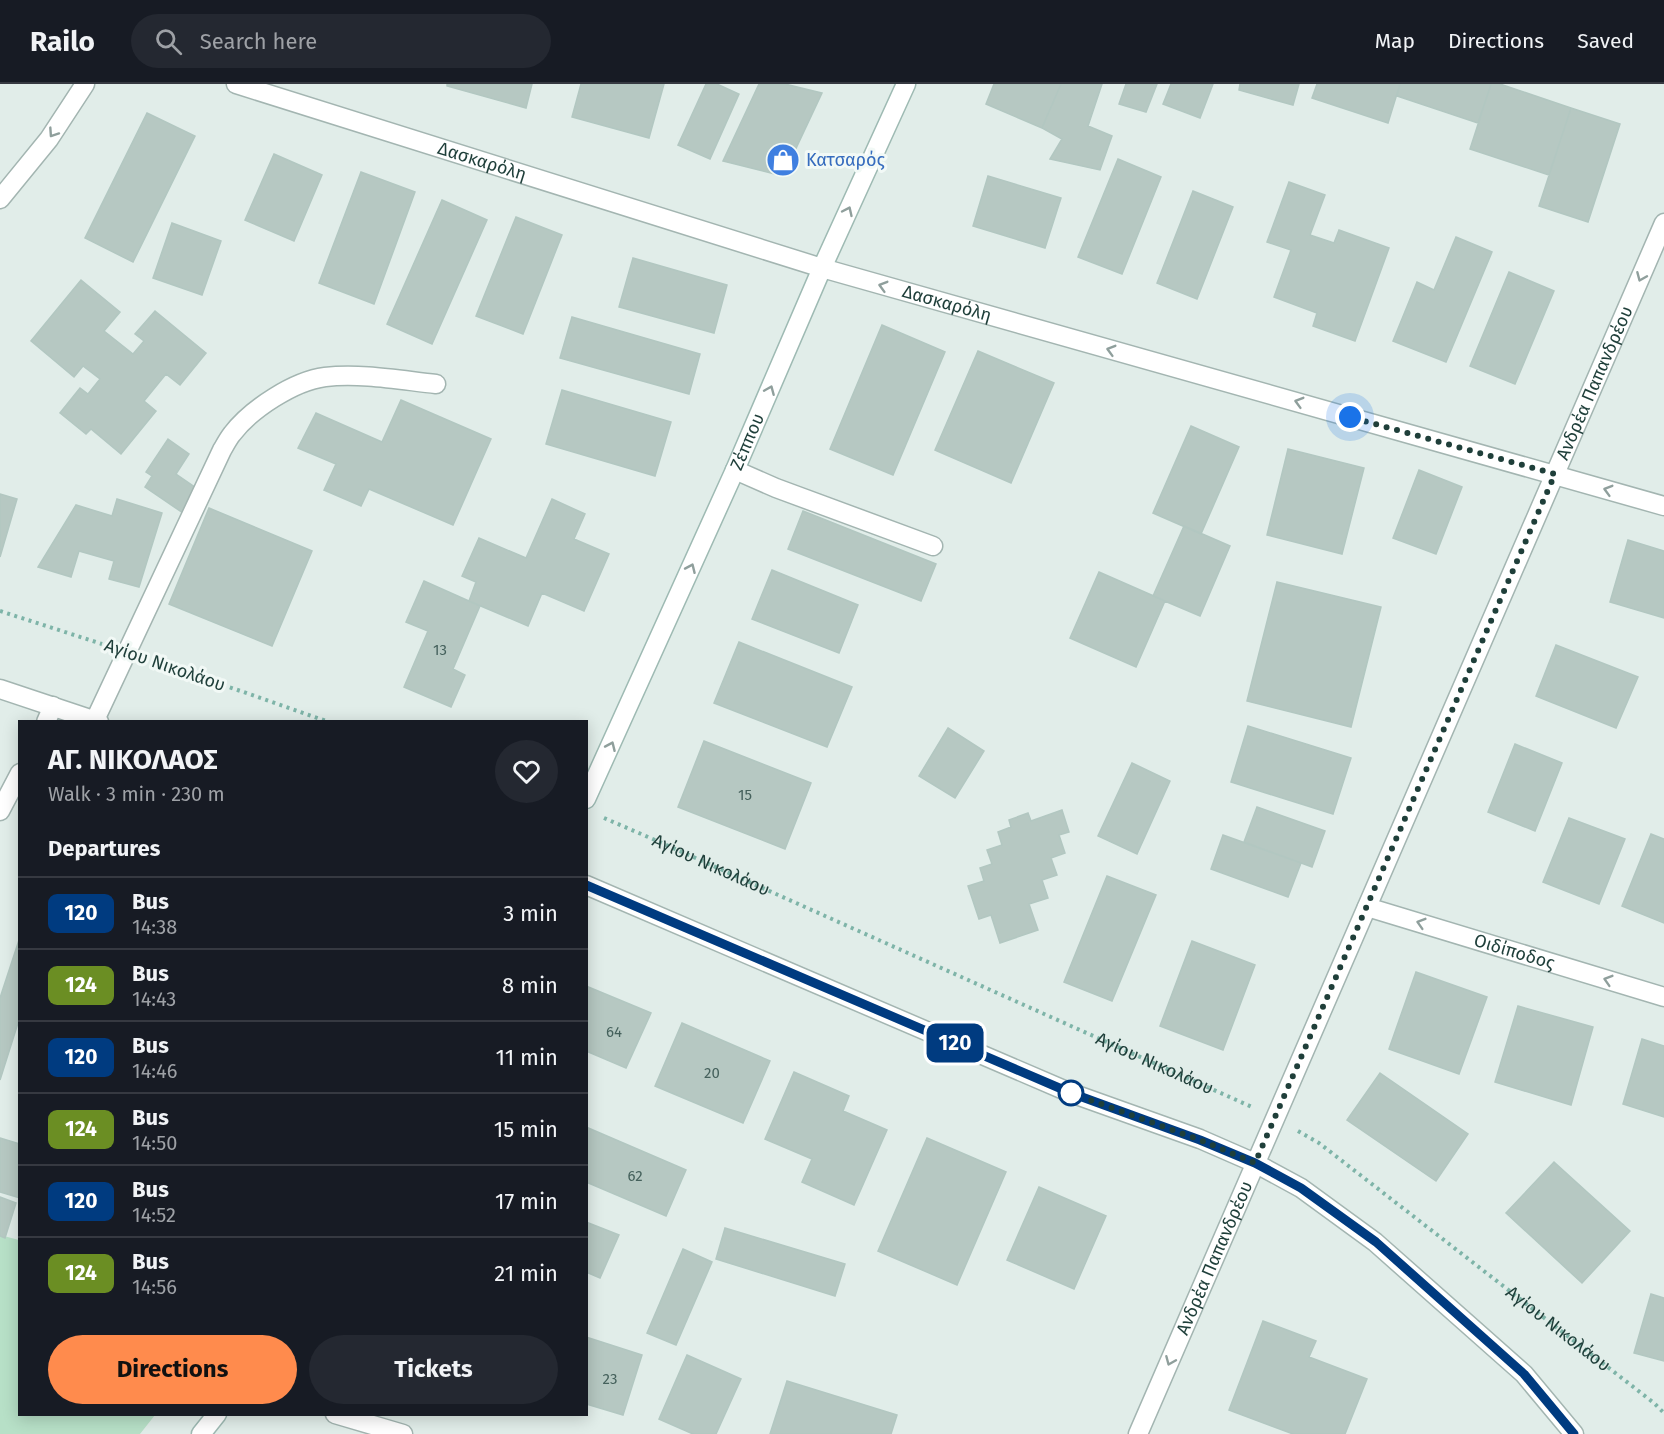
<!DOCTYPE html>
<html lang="en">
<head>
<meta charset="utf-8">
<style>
  :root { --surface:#171b24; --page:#242831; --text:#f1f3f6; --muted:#9ea1a6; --line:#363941; --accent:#ff8b4d }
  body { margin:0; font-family:"Fira Sans",sans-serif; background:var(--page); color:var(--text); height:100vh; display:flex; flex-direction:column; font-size:22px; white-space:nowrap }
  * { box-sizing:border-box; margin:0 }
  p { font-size:20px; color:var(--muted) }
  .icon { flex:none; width:33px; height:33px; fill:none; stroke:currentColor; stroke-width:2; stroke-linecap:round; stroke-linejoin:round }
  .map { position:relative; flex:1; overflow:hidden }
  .side { position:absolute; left:18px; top:636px; width:570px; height:696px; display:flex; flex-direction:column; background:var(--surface); border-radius:0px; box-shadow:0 3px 15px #0003 }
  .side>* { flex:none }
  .badge { padding:0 12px; border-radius:9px; font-size:21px; line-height:39px }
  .you { position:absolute; width:30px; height:30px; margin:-15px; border:4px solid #fff; border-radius:50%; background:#1a73e8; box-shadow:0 0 0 9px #1a73e833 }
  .map>.badge { position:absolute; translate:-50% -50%; box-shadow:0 0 0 3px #fff }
  h2 { padding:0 30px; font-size:22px; line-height:54px }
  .round { display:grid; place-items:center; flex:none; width:63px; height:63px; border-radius:32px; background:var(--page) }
  .summary { display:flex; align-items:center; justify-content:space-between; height:102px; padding:0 30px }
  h1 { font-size:28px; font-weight:700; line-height:45px }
  .button { display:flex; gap:12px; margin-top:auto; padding:12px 30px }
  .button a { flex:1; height:69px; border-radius:36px; background:var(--accent); color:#111; font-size:24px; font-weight:700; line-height:69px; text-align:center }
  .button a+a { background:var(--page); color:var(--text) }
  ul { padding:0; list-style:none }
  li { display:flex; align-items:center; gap:18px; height:72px; padding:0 30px; border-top:2px solid var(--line) }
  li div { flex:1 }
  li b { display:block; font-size:22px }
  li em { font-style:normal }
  li .badge { min-width:66px; font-weight:700; text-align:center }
  header { display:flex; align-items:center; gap:36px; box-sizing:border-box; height:84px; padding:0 30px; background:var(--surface); border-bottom:2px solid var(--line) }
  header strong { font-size:28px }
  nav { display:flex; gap:33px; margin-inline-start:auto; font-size:21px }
  .search { width:420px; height:54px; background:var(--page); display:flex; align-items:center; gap:15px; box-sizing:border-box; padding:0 21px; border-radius:33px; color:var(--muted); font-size:22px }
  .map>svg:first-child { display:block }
  .green { fill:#b7e0c7 }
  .building { fill:#b6c8c2; stroke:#b2c7c1; stroke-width:1.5 }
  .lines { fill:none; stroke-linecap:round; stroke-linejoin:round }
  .service-casing { stroke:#a3b5b1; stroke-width:21 }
  .minor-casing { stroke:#a3b5b1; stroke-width:21 }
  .tertiary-casing { stroke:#a3b5b1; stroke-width:21 }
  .secondary-casing { stroke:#9ebab3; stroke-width:21 }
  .path { stroke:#7eb4a8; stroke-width:4; stroke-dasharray:3 4.5; stroke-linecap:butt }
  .service { stroke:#fff; stroke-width:18 }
  .minor { stroke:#fff; stroke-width:18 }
  .tertiary { stroke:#fff; stroke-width:18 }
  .secondary { stroke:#fff; stroke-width:18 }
  .oneway { stroke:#8f9f9c }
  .line-casing { stroke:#fff; stroke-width:14 }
  .line { stroke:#003b80; stroke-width:9 }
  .walk { stroke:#1f3f3a; stroke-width:6; stroke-dasharray:0 10.8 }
  .stop-dot { fill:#fff; stroke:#003b80; stroke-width:3 }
  .labels { text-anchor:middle; stroke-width:6; stroke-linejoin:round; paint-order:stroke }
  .number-label { font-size:15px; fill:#45615c }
  .shop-label { font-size:18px; fill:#366cbe; stroke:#f2f9f6; text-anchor:start }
  .street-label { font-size:18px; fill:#1f3f3a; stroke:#f2f9f6 }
</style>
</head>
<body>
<header>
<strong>Railo</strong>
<div class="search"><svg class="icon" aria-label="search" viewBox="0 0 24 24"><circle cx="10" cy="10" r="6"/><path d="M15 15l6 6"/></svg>Search here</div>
<nav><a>Map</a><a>Directions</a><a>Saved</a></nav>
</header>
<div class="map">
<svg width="1664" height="1350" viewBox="0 0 1664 1350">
  <rect width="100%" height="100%" fill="#e1ede9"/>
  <path class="green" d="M0,1151L19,1156L20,1330L155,1331L140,1350H0Z"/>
  <path class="building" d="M447,0H532L526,24L447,2Z
    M581,0H664L649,54L572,33Z
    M706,0H717L739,10L710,75L678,61Z
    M759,0H785L822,9L783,92L723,77Z
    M994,0H1061L1042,44L986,20Z
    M1061,0H1102L1088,42L1112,52L1100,86L1050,75L1062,55L1042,44Z
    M1126,0H1157L1146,28L1119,20Z
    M1171,0H1213L1200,34L1163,20Z
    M1240,0H1299L1293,21L1239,6Z
    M1317,0H1400L1388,39L1312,14Z
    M1400,0H1491L1478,39L1397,12Z
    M1491,0H1500L1571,24L1549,91L1470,65Z
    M1571,24L1620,40L1588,138L1539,122Z
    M147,29L195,52L133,178L85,154Z
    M274,70L322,91L294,157L245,136Z
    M1118,75L1161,93L1122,190L1078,173Z
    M361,88L415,108L374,220L319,199Z
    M988,92L1061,114L1045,164L973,142Z
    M1289,98L1325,111L1310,151L1334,159L1339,146L1389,164L1355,257L1313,242L1317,229L1274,213L1291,166L1267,158Z
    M1193,107L1233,123L1197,215L1157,199Z
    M442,116L487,136L432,260L387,240Z
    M516,133L562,151L523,250L476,232Z
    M172,139L221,157L202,211L153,194Z
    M1456,153L1492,168L1446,278L1393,257L1417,198L1434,206Z
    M633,174L727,201L714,249L619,223Z
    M1509,188L1554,207L1515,300L1470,282Z
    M81,196L120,228L104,247L133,270L144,257L135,250L155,227L206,269L180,301L166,290L144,317L156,327L121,370L91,345L86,350L60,329L80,304L88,310L100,295L83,282L74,293L31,257Z
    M572,233L700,270L689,310L560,274Z
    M882,241L945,268L893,391L830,365Z
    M978,267L1054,299L1011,399L935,366Z
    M562,306L671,338L655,392L546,360Z
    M401,316L491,355L453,441L369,405L361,422L324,406L336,380L298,364L316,329L382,358Z
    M1191,342L1239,363L1201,450L1153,429Z
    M168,355L189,370L176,390L199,406L183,429L145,403L152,392L146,388Z
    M1288,365L1364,384L1342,470L1267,451Z
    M1419,386L1462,403L1436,470L1393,454Z
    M0,410L17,415L0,473Z
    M117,415L162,429L139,503L109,495L114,477L79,467L71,493L38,483L76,421L112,432Z
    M552,415L585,430L574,455L609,470L584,527L542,509L528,542L469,517L476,498L462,492L479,454L526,474Z
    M209,424L312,467L272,562L169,520Z
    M803,427L936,480L921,517L788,465Z
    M1184,442L1230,462L1200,532L1153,512Z
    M1628,456L1664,467V534L1610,518Z
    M772,486L858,521L839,569L752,535Z
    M1099,488L1165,517L1136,583L1070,554Z
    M424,497L480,522L453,585L465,591L451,623L404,603L428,547L406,538Z
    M1277,498L1381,523L1351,643L1247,617Z
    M739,558L852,603L827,663L714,619Z
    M1556,561L1638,593L1616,644L1536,612Z
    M1248,642L1351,674L1333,730L1231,698Z
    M948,644L984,667L955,714L919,692Z
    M704,657L811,699L785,765L678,723Z
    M1515,660L1562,679L1535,747L1488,728Z
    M1132,679L1170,697L1137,770L1098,752Z
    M1257,723L1325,747L1312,783L1244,758Z
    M1062,726L1069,748L1059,751L1065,769L1051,774L1057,791L1042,796L1048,814L1029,820L1038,846L1000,859L991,831L979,835L968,802L984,797L980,784L992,780L987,766L1002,761L998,748L1011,743L1009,736L1028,729L1031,737Z
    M1569,734L1625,755L1599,820L1543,798Z
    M1651,750L1664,755V839L1622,822Z
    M1223,751L1301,779L1288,813L1211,785Z
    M1107,792L1156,811L1112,917L1064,898Z
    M20,853V939H18L0,996V914Z
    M1192,857L1255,881L1223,966L1160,942Z
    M1416,888L1487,913L1459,990L1389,965Z
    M586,902L651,929L626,984L586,967Z
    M1518,922L1593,943L1571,1021L1495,998Z
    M682,939L770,977L743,1039L655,1002Z
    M1642,955L1664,962V1033L1623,1020Z
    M794,988L849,1012L843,1027L887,1046L854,1121L802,1098L812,1075L765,1055Z
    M1380,989L1468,1050L1436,1097L1347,1036Z
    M586,1043L686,1086L666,1132L586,1098Z
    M0,1054L20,1060V1114L0,1108Z
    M927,1054L1006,1088L957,1201L878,1167Z
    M1554,1078L1630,1147L1582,1199L1506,1129Z
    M1039,1103L1106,1132L1074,1205L1007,1176Z
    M0,1113L16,1119L5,1154L0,1152Z
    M586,1138L619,1151L600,1194L586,1188Z
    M725,1144L845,1180L835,1212L716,1175Z
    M683,1165L712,1178L676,1261L647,1249Z
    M1651,1210L1664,1214V1277L1634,1269Z
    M1263,1237L1316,1257L1309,1273L1367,1295L1345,1350H1293L1229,1326Z
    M586,1253L642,1271L623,1331L586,1320Z
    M687,1271L741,1295L716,1350H693L659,1335Z
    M787,1297L897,1331L891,1350H770Z"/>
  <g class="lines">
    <defs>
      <path id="service" d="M735,386L776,404L933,462
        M95,636L222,366C225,361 228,355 232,350C251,325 294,297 325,293C361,289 399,296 436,300"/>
      <g id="minor">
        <path id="s3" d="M236,0L822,184L1664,422"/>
        <path d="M46,638L53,622"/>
        <path d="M0,727L20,689"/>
        <path id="s4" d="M1367,823L1664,913"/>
        <path d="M335,1330L403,1350"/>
      </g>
      <g id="tertiary">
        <path d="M0,115L49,55L85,0"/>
        <path d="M0,605L99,638"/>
        <path d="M586,801L1071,1009L1200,1055L1255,1079L1301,1104L1375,1158L1524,1290L1574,1350"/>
        <path id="s5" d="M1138,1350L1664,139"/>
      </g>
      <g id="secondary">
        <path id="s6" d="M586,715L735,386L822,184L906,0"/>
        <path d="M201,1350L217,1330"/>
      </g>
    </defs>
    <use href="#service" class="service-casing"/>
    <use href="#minor" class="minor-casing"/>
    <use href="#tertiary" class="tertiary-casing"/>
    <use href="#secondary" class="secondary-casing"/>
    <g class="path">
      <path d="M0,527L102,560"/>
      <path d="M152,576L329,638"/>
      <path id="s1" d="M604,734L662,759L1252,1023"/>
      <path id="s2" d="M1298,1047L1319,1059L1654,1319L1664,1329"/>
    </g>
    <use href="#service" class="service"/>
    <use href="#minor" class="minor"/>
    <use href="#tertiary" class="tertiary"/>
    <use href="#secondary" class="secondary"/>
  </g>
  <defs><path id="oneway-chevron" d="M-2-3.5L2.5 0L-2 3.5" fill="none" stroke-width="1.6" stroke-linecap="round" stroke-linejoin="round" transform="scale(1.5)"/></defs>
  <g class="oneway">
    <use href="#oneway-chevron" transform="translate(53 49) rotate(124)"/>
    <use href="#oneway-chevron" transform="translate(848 127) rotate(-65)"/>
    <use href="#oneway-chevron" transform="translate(1641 193) rotate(113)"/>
    <use href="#oneway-chevron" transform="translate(883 202) rotate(-164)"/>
    <use href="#oneway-chevron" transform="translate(1111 266) rotate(-164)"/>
    <use href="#oneway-chevron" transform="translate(770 306) rotate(-67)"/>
    <use href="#oneway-chevron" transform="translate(1299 318) rotate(-164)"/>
    <use href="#oneway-chevron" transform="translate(1608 406) rotate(-164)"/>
    <use href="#oneway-chevron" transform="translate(691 484) rotate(-66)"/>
    <use href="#oneway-chevron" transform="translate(611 662) rotate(-66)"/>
    <use href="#oneway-chevron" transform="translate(1421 839) rotate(-163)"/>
    <use href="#oneway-chevron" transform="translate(1608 896) rotate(-163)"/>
    <use href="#oneway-chevron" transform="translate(1170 1277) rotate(113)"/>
  </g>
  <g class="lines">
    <defs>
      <path id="line" d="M586,801L1071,1009L1200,1056L1255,1079L1301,1104L1376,1158L1524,1290L1574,1350"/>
    </defs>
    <use href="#line" class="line-casing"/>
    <use href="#line" class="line"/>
    <path class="walk" d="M1071,1009L1200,1056L1255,1079L1555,390L1350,333"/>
  </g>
  <defs>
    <symbol id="shop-disc" viewBox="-11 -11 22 22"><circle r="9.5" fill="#3f7fe0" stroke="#f2f9f6"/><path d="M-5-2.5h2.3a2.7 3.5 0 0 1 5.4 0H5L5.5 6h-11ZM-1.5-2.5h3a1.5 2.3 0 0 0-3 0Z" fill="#fff"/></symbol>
  </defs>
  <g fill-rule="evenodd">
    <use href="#shop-disc" x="764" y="57" width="38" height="38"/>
  </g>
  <circle class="stop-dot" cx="1071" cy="1009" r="12"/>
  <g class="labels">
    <g class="number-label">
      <text x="440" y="571">13</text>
      <text x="745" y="716">15</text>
      <text x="614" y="953">64</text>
      <text x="712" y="994">20</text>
      <text x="635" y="1097">62</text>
      <text x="610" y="1300">23</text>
    </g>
    <g class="shop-label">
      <text x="806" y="82">Κατσαρός</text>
    </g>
    <g class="street-label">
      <text dy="6" stroke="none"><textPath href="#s3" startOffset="258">Δασκαρόλη</textPath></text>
      <text dy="6" stroke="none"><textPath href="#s3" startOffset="744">Δασκαρόλη</textPath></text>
      <text dy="6" stroke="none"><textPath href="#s5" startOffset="1146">Ανδρέα Παπανδρέου</textPath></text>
      <text dy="6" stroke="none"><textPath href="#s6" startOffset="392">Ζέππου</textPath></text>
      <text transform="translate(165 581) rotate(19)" y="6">Αγίου Νικολάου</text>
      <text dy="6" stroke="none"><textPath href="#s1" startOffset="117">Αγίου Νικολάου</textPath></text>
      <text dy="6" stroke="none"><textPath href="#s4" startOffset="154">Οιδίποδος</textPath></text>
      <text dy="6" stroke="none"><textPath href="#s1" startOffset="603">Αγίου Νικολάου</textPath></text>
      <text dy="6" stroke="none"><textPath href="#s5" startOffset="192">Ανδρέα Παπανδρέου</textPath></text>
      <text dy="6" stroke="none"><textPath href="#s2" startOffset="327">Αγίου Νικολάου</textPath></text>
    </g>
  </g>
</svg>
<div class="you" style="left:1350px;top:333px"></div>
<b class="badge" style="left:955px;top:959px;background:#003b80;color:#fff">120</b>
<section class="side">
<div class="summary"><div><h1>ΑΓ. ΝΙΚΟΛΑΟΣ</h1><p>Walk · 3 min · 230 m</p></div><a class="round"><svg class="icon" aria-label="heart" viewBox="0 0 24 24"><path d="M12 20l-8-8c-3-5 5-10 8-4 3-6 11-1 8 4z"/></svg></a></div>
<h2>Departures</h2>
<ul>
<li><span class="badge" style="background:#003b80;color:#fff">120</span><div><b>Bus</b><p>14:38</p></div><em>3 min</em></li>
<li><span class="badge" style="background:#6b8e23;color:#fff">124</span><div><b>Bus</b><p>14:43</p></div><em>8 min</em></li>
<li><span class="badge" style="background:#003b80;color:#fff">120</span><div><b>Bus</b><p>14:46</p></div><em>11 min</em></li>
<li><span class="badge" style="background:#6b8e23;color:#fff">124</span><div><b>Bus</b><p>14:50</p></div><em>15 min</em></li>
<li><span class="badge" style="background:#003b80;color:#fff">120</span><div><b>Bus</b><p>14:52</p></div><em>17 min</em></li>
<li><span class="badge" style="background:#6b8e23;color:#fff">124</span><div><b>Bus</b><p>14:56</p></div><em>21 min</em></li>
</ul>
<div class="button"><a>Directions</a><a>Tickets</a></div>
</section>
</div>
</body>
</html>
